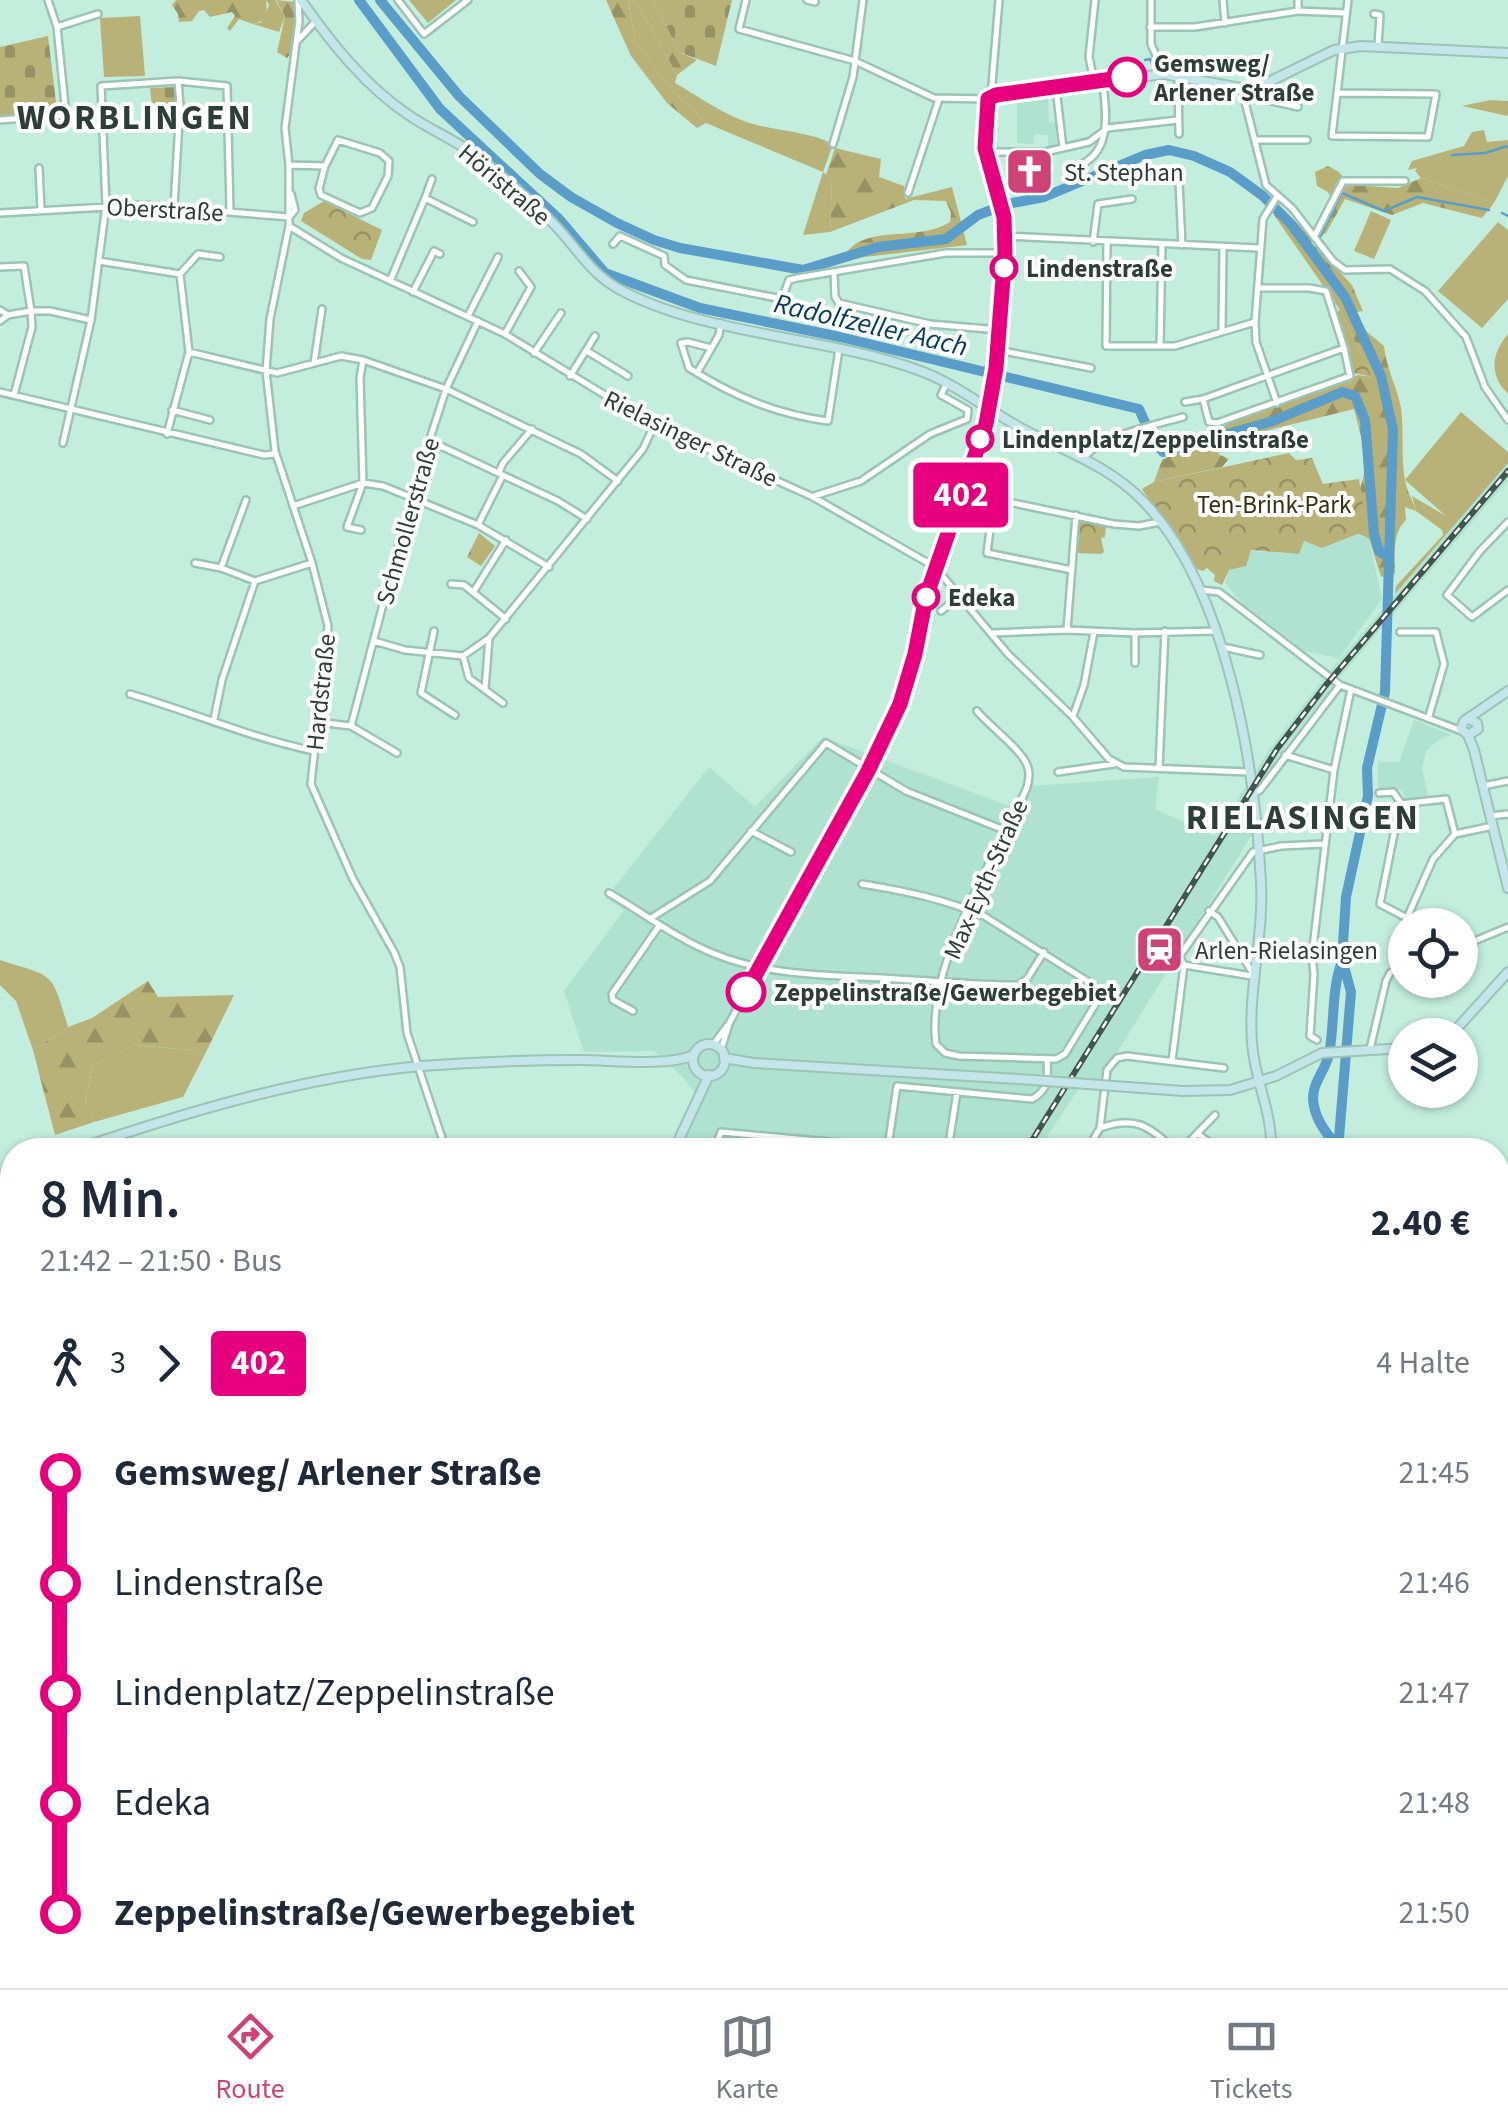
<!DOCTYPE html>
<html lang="de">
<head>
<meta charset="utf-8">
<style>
  :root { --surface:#fff; --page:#f6f6f7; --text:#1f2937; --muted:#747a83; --line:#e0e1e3; --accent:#ce4277 }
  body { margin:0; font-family:"Source Sans 3",sans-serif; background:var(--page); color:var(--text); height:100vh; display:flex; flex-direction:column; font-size:38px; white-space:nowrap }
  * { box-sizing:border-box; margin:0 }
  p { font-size:32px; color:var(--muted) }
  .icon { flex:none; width:55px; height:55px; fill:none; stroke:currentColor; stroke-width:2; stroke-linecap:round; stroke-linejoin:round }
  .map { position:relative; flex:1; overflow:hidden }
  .side { position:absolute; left:0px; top:1138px; width:1510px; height:852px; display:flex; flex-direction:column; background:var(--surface); border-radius:40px 40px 0 0; box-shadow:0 2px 8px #0004 }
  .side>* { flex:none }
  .badge { padding:0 20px; border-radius:8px; font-size:35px; line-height:65px }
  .tools { position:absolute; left:1388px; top:908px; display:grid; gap:20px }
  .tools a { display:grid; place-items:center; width:90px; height:90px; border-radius:50%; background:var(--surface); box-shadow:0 2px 8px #0004; font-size:50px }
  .map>.badge { position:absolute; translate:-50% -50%; box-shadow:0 0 0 5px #fff }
  .legs { display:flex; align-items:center; gap:15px; height:110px; padding:0 40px; font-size:32px }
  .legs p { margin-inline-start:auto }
  .head { display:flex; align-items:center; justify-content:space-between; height:170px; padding:0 40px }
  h1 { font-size:55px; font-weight:600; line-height:75px }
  ul { padding:0 40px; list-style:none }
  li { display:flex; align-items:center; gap:35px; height:110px; font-size:38px }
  li i { display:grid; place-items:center; width:15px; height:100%; margin:0 12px; background:currentColor }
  li i::after { content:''; width:25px; height:25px; margin:-12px; border:8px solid; border-radius:50%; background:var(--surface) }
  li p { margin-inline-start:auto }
  li:first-child i { background:linear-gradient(#0000 50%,currentColor 0) }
  li:last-child i { background:linear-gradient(currentColor 50%,#0000 0) }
  .menu { display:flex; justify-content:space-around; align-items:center; height:140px; border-top:2px solid var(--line); background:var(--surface); font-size:28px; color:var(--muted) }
  .menu a { display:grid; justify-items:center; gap:5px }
  .menu .selected { color:var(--accent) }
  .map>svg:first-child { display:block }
  .built { fill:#afe2d0 }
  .grass { fill:#b8b279 }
  .forest { fill:url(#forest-firs) }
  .cemetery { fill:url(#cemetery-stones) }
  .park { fill:url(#park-crowns) }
  .garden { fill:url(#garden-furrows) }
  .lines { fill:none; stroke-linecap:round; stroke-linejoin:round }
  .stream { stroke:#599dc8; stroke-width:2.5 }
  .river { stroke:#599dc8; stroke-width:10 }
  .street-casing { stroke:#9bc4b5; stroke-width:10 }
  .secondary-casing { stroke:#9bc4b5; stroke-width:12 }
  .street { stroke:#fff; stroke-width:5 }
  .secondary { stroke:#c4e6ea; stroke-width:8 }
  .rail-casing { stroke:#41554e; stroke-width:6 }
  .rail { stroke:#fff; stroke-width:2.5; stroke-dasharray:8; stroke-linecap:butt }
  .secondary-bridge-casing { stroke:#9bc4b5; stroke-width:12; stroke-linecap:butt }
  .secondary-bridge { stroke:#c4e6ea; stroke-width:8 }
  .line-1-casing { stroke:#fff; stroke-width:22 }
  .line-1 { stroke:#e6007e; stroke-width:15 }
  .stop-1-dot { fill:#fff; stroke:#e6007e; stroke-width:5 }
  .labels { text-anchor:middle; stroke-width:8; stroke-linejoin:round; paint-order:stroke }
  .stop-label { font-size:25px; font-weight:bold; fill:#2d3e38; stroke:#fff; text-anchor:start }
  .poi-label { font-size:25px; fill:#2d3e38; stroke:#fff; text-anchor:start }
  .street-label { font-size:25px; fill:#2d3e38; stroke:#fff }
  .park-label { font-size:25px; fill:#34300f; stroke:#fff }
  .water-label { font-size:28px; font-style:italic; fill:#013c59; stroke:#fff }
  .district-label { font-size:35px; font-weight:bold; letter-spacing:2.5px; fill:#2d3e38; stroke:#fff }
</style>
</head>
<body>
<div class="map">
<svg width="1508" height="1988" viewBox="0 0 1508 1988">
  <defs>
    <pattern id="forest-firs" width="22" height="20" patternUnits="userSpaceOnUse" patternTransform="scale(2.5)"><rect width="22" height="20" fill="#b8b279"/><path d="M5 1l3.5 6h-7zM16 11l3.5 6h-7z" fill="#969264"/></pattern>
    <pattern id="cemetery-stones" width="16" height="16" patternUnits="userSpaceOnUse" patternTransform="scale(2.5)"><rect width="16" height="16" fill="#b8b279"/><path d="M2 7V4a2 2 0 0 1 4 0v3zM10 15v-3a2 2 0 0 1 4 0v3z" fill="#969264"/></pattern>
    <pattern id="park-crowns" width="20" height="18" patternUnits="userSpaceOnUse" patternTransform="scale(2.5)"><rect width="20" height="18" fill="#b8b279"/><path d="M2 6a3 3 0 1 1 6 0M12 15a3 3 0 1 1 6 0" fill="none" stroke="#969264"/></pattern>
    <pattern id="garden-furrows" width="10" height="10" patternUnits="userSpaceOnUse" patternTransform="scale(2.5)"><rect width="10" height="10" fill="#b8b279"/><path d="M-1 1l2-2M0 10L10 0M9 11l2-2" fill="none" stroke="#969264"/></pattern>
  </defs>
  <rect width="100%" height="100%" fill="#c3eddd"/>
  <path class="built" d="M1048,93L1049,122L1056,123L1057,145L1048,149V135L1034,134L1033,144L1017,143V101L1020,96Z
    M1508,463V480L1333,685L1279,755L1248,802L1251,836L1100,1080L1085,1079L1038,1150H916L722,1133L873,1150H680L699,1103L702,1102L682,1076L654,1051L584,1052L564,991L624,910L606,898L709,767L755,807L823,737L1020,810L1032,786L1159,777L1155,809L1214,836L1267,753L1324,678Z
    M1360,533L1369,539L1382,599L1339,658L1304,651L1243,604L1225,583L1229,570L1240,567L1250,551L1299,554L1304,541L1322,548Z
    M1414,720L1451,735L1437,741L1426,751L1422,769L1428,796L1406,799L1401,790H1378V762H1399Z
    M141,1978H217L215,1988Z
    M246,1978H344L342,1988H245Z"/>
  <path class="grass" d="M266,0H275L285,16L279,32L253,24L262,22L269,5Z
    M409,0H456L428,23Z
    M628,1L637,3L677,75L675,83C696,95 717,110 739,119C769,132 805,129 833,144L823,172L832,180L830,232L803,235L823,172L706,123L671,89L636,43Z
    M140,16L145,76L104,77L100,18Z
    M1490,100L1508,101V116L1462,106Z
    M1484,130L1487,142L1508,140V176L1494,203L1421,178L1415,171L1417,168L1408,170L1412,161L1464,146L1472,132Z
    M1371,211L1391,220L1374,259L1354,251Z
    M1498,222L1508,230V299L1482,328L1438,291Z
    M1508,334V394C1489,375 1491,354 1508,334Z
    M1461,412L1508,452V463L1395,594L1396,586L1443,535L1442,530L1416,511L1412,496L1446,516L1405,480Z
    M0,960C56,978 51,970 68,1027L33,1050L16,1001L0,985Z
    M134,1045L191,1050L204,1056L183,1097L94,1122L85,1104L93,1065Z
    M0,1807L12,1810V1905L0,1903Z
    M0,1950L12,1956V1978H140L170,1983L171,1988H71L0,1976Z
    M393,1978H429L433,1988H383Z"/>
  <path class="forest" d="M176,0H266L267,19L253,24L239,19L230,31L227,28L235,16L232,12L210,17L204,10L199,11L192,21L179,22L178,14L172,5Z
    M276,0L296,2L297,19L291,54L287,58L277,52L285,16Z
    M606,0H653L679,52L697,60L677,75L637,3L628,1L636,43L671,89L706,123L697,128L667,103L631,56Z
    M835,148L881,159L879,177L904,186L905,199L952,187L967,245L839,260C844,255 850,247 857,243C884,228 921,240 950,222L951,213L946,201L914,200L830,232L832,180L826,175Z
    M1328,166L1339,172L1350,185L1398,188L1421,178L1494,203L1482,218L1423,203L1392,215L1345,199L1326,233L1311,242L1352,285L1363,311L1356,312L1366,331L1384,346C1386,368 1397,387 1401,408C1404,432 1401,457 1405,481C1407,491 1413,501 1416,511L1405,507L1406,520C1392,532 1395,557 1395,574L1381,577L1369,538L1347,528C1350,509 1361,492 1364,473C1367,453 1359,429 1354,409L1233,439L1218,454L1229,459L1222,467L1154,482L1162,460L1214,434L1231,421L1358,375L1372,377L1340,310L1274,215L1281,210C1292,220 1302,230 1318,229L1333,200L1328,192L1317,186L1315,172Z
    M148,981L158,997L234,995L204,1056L191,1050L135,1045L93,1065L85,1103L94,1122L55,1135L33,1050L68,1027L92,1018Z"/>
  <path class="cemetery" d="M653,0H732L716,66L679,52Z
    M48,36L57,110L0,116V47Z
    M176,87L177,105L152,107L150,88Z"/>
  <path class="park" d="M324,201L382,230L371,260L362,259L301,221L304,213Z
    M1340,310L1372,377L1354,373L1334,313Z
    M1289,453L1296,460L1312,458L1323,484L1359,479L1369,539L1360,533L1322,548L1304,541L1299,554L1251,550L1246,566L1229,570L1222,585L1214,581L1215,575L1207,568L1203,571L1197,569L1142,489L1154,482Z
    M1078,518L1106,524L1105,537L1101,538L1104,552L1101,554L1076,553Z
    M479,533L495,546L481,566L467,557Z"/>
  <path class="garden" d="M12,1496V1528L0,1530V1498Z"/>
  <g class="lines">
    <path class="stream" d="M1145,60L1150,59L1154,68
      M1452,155L1485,153L1508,146
      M1502,213L1508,216
      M1320,237L1342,193L1384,211L1417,197L1489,210
      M1314,251L1317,247
      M1498,1353L1508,1374"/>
    <path class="river" d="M359,0L440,109L559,219L605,273L700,308L840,337L1139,409L1152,438L1163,452L1273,421L1342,392L1355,396L1365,420L1374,534L1379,551L1388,557
      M380,0L459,96L540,174L571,197L617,223L654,240L680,248L803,270L878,247L946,239L978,215L1007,204L1044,197L1145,155L1169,150L1194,156L1230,172L1263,196L1291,224L1345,297L1381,376L1393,430L1385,692L1367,768L1368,796L1346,897L1342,959L1351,992L1338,1150
      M1337,1146C1327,1134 1317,1122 1314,1106C1309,1085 1325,1073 1329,1054C1335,1023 1331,991 1342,961
      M1068,1988L1072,1978"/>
    <defs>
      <path id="street" d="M48,0L57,27L66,115
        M298,0L299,21L285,128L289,165V226L270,319L266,371L275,451L312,563L328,626L311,784L353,879L394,952L400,967L407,1033L446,1150
        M398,0L424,34L468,0
        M746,0L739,29L855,61L934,98L988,99
        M807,0L815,2
        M1151,0V44L1164,74
        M1223,0L1225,23
        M1298,11V0
        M1374,14L1380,15L1378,46
        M57,27L98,14
        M1150,27H1195L1298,11L1346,13
        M298,40L316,21
        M1178,75L1179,134
        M1094,82L1089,57L1095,0
        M1056,88L1063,148
        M1242,90L1266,185L1292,208L1333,261L1345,270L1390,269L1425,291L1466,337L1485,387L1508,420
        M1253,90L1267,100L1298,107
        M1339,93L1436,94L1428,137L1332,136L1348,0
        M991,96L999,0
        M0,120L101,112
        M1257,140H1307
        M833,144L853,77L863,0
        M985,152H1045L1089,142L1108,128L1178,120
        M289,165L325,166L338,140L380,153L389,161L388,176L372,208L360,213L321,195L319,189L325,166
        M1076,167C1113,153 1106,114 1103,83
        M39,168L41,209
        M1179,182L1182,245
        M908,193L939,99
        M425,198L432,179
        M1276,198L1263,219L1255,322L1256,342L1277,403
        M174,206L180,105L178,81
        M0,213L143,205L289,217
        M291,215L295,210L291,194
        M289,226L341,258L505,334L654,425L813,497L935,567L1008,654L1073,717L1109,759L1124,767L1249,772
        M1004,236L1258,248
        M1314,237L1343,181H1405
        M1093,242L1098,204L1132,199
        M1107,243L1106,346H1175L1255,322
        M613,244L620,236L664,256L665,265L686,280L782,299L789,280L797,278L946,253H1005
        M99,261L180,274L189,352L167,434
        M0,267L24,266L31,311H50L91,320
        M834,272L835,297L839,303L930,324L999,330
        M180,274L198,254L220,257
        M390,281L425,198L473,222
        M1258,288H1309L1326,291L1344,348
        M413,292L434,251L440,254
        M0,310L8,315L0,321
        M8,315L31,311L32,327L14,395
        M468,316L498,257
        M1222,331L1223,247
        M505,334L531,287L519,271
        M1160,346L1162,244
        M711,348L688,342L681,343L689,368C733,396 776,414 828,421L839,349
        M998,350L1091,368
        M587,351L628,376
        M189,352L277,373L341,356L363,360L446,389L581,454L618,481
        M534,353L561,313
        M314,363L322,309
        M697,373L719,335L721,323
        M570,376L595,336
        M0,392L264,455L274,454
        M1185,402L1203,399L1344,348L1350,376L1217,423L1209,422L1203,399
        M172,410L210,420
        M430,441L558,501L587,519
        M63,443L91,320L106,205L101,86L178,81L227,86L230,212
        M1085,457C1099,437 1158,424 1183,417
        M499,472L503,463L532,429
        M814,496L861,481L930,434L967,419L968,410L941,395L947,383
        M246,500L221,568L255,581L312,563
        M293,506L363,483L383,486L478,525L549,567
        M1508,522L1480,551L1447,595L1472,617L1508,590
        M478,525L503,475
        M361,530L347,527L363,483L360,378L363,360
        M195,563L221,568
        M1072,570L987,553L994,499L1114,524L1139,526L1160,522
        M451,584L464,585L506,619
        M1201,590L1219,592L1340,685L1459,730
        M474,591L506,540
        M941,611L961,595
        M1067,630L1076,515
        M434,631L421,693L455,715
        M1400,632H1436L1444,664L1429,716
        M992,633L1067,630L1135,633L1216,631
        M374,641L405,650L463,656L489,638L643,449L654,425
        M1223,647L1260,655
        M463,656L469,678L503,703
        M1135,663V633
        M485,689L489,638
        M130,694C192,712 251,738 314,751
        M1073,716L1084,685L1094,632
        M214,719L222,680L255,581
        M317,722L351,726L411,498L446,389L478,321
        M351,726L397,753
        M1285,755L1334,770
        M1159,768L1165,631
        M1058,772L1114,764
        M1483,786L1508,781
        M1379,793L1393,792L1401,803
        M1252,795L1260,790L1340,685
        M1490,816L1508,814
        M751,831L791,852
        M862,884C905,891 944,899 984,916L1092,984L1099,991L1098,1000L1065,1054L1056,1059L959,1056L945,1053L936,1044C927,974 976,894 1004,832C1011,814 1034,788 1028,768C1024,751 990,727 977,711
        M609,893C645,914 677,939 715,954C771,977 836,975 896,979C936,981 977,985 1018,985L1027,979L1044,952
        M1209,911L1218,917L1255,977
        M651,918L710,881L826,743L906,791L1004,830
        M1407,918L1380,904L1400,804L1446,799L1455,834
        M1407,925V918L1433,859L1455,834L1493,826
        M1460,947L1508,927
        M1174,964L1253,852L1281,846L1324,844
        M1184,965L1252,976
        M633,1011L613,1000L612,994L659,926
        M1317,1040L1310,1036L1314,974L1312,956L1334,770L1351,689
        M713,1045L727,1026
        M1370,1049L1386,981L1390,973L1405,964
        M721,1050L729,1024L758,968L868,771L900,704L915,654L926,597L989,409
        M1172,1061L1184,965L1180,958
        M1100,1128C1136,1115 1148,1126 1175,1150
        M1198,1134L1219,1150
        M888,1147L897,1086L1032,1099C1049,1090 1048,1078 1047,1060
        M714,1150L721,1132L916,1150
        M948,1150L957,1092
        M1087,1150L1100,1128L1107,1070L1117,1058L1127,1056L1224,1068
        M1181,1150L1215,1115
        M1286,1150L1287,1148
        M0,1553L2,1538
        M0,1579L12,1581
        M1498,1744L1508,1731
        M437,1978H459
        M779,1978L821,1988
        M0,1979L46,1988
        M451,1988L462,1978
        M640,1988L646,1978
        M976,1988L977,1978
        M1414,1988L1415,1978"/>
      <path id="secondary" d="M301,0C332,44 365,86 410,116C434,132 460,142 482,160C506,179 530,200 552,222C574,244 589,272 617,288C701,335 825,336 918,370C955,383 986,409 1021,428C1064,451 1108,465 1143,501C1227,588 1255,765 1261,882C1264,936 1248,989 1252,1042C1254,1079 1273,1113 1271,1150
        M989,409L996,368L1005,252L1003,217L986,156L988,99L997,95L1164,74L1252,90L1334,50L1361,46L1508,53
        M1469,719L1477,723L1478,729L1468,735L1461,729L1464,721L1508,691
        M1468,735L1474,750L1508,888
        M1451,1035L1508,972
        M693 1060a16 16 0 1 1 32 0a16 16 0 1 1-32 0Z
        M724,1058L754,1063L1033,1080
        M1114,1086L1183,1091L1230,1090L1276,1076L1322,1053L1405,1048
        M74,1150C187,1112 301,1077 421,1066C474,1062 527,1060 581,1060C612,1060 666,1067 694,1055
        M674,1150L709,1075
        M0,1175L12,1171
        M0,1742L12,1744
        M0,1751L12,1755
        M433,1978L435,1988
        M592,1978L599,1988
        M381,1988L388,1978
        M896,1988L900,1978"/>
    </defs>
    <use href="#street" class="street-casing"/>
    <use href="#secondary" class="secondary-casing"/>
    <use href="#street" class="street"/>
    <use href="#secondary" class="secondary"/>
    <defs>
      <path id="rail" d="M1026,1150L1277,749L1326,685L1508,471
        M511,1988L517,1978"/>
    </defs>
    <use href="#rail" class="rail-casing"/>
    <use href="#rail" class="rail"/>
    <defs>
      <path id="secondary-bridge" d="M1033,1080L1114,1086"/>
    </defs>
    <use href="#secondary-bridge" class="secondary-bridge-casing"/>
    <use href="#secondary-bridge" class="secondary-bridge"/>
  </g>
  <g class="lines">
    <defs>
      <path id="line-1" d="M746,992L868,771L900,704L915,654L926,597L986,424L996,368L1005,253L1004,217L985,148L988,99L996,95L1127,77"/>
    </defs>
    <use href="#line-1" class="line-1-casing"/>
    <use href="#line-1" class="line-1"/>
  </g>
  <defs>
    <symbol id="church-square" viewBox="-11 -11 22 22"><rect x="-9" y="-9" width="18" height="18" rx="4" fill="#ce4277" stroke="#fff"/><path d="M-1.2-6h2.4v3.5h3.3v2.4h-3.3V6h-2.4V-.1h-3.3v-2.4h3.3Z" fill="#fff"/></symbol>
    <symbol id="station-square" viewBox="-11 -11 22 22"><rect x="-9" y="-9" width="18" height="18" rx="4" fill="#ce4277" stroke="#fff"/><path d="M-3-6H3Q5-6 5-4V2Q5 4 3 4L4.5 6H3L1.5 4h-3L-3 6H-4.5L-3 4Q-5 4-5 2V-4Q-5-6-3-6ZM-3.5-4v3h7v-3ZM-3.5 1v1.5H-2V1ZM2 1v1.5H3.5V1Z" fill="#fff"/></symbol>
  </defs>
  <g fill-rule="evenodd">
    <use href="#church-square" x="1002" y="144" width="55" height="55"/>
    <use href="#station-square" x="1132" y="922" width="55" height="55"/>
  </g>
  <g class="stop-1-dot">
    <circle cx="1127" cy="77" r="18"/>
    <circle cx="1004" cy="268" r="12"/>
    <circle cx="980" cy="439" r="12"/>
    <circle cx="926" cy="597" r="12"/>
    <circle cx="746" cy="992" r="18"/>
  </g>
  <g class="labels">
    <g class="stop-label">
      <text x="1154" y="72">Gemsweg/<tspan x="1154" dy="29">Arlener Straße</tspan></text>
      <text x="1026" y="277">Lindenstraße</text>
      <text x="1002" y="448">Lindenplatz/Zeppelinstraße</text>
      <text x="948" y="606">Edeka</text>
      <text x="774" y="1001">Zeppelinstraße/Gewerbegebiet</text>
    </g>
    <g class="poi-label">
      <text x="1064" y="181">St. Stephan</text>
      <text x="1195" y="959">Arlen-Rielasingen</text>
    </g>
    <g class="street-label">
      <text transform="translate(505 184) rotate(40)" y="9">Höristraße</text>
      <text transform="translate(165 209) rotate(3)" y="9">Oberstraße</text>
      <text transform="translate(691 438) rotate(26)" y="9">Rielasinger Straße</text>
      <text transform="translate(407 521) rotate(-74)" y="9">Schmollerstraße</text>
      <text transform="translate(320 692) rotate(-84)" y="9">Hardstraße</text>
      <text transform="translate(985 879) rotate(-66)" y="9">Max-Eyth-Straße</text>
    </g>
    <g class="park-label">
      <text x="1274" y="513">Ten-Brink-Park</text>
    </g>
    <g class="water-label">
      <text transform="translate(871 324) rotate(13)" y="10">Radolfzeller Aach</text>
    </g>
    <g class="district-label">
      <text x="135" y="129">WORBLINGEN</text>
      <text x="1303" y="829">RIELASINGEN</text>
    </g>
  </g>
</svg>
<div class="tools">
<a><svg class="icon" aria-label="locate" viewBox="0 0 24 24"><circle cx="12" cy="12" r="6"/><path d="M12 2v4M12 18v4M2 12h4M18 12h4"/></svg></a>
<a><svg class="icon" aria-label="layers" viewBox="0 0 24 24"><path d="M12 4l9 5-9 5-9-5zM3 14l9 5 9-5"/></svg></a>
</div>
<b class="badge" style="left:961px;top:495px;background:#e6007e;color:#fff">402</b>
<section class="side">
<div class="head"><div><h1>8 Min.</h1><p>21:42 – 21:50 · Bus</p></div><b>2.40 €</b></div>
<div class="legs"><svg class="icon" aria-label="walk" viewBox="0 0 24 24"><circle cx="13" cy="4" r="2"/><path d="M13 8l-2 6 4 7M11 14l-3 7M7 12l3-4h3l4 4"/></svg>3<svg class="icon" aria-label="forward" viewBox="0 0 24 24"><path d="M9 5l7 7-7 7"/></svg><b class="badge" style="background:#e6007e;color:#fff">402</b><p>4 Halte</p></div>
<ul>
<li><i style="color:#e6007e"></i><b>Gemsweg/ Arlener Straße</b><p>21:45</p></li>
<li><i style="color:#e6007e"></i><span>Lindenstraße</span><p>21:46</p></li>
<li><i style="color:#e6007e"></i><span>Lindenplatz/Zeppelinstraße</span><p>21:47</p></li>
<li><i style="color:#e6007e"></i><span>Edeka</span><p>21:48</p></li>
<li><i style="color:#e6007e"></i><b>Zeppelinstraße/Gewerbegebiet</b><p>21:50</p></li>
</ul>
</section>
</div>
<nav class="menu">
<a class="selected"><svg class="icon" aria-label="directions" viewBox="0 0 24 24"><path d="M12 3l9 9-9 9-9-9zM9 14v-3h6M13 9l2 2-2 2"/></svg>Route</a>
<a><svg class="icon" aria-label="map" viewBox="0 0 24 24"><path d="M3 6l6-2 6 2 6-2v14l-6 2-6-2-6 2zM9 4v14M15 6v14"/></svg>Karte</a>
<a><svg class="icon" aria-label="tickets" viewBox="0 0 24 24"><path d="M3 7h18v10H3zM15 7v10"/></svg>Tickets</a>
</nav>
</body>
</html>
